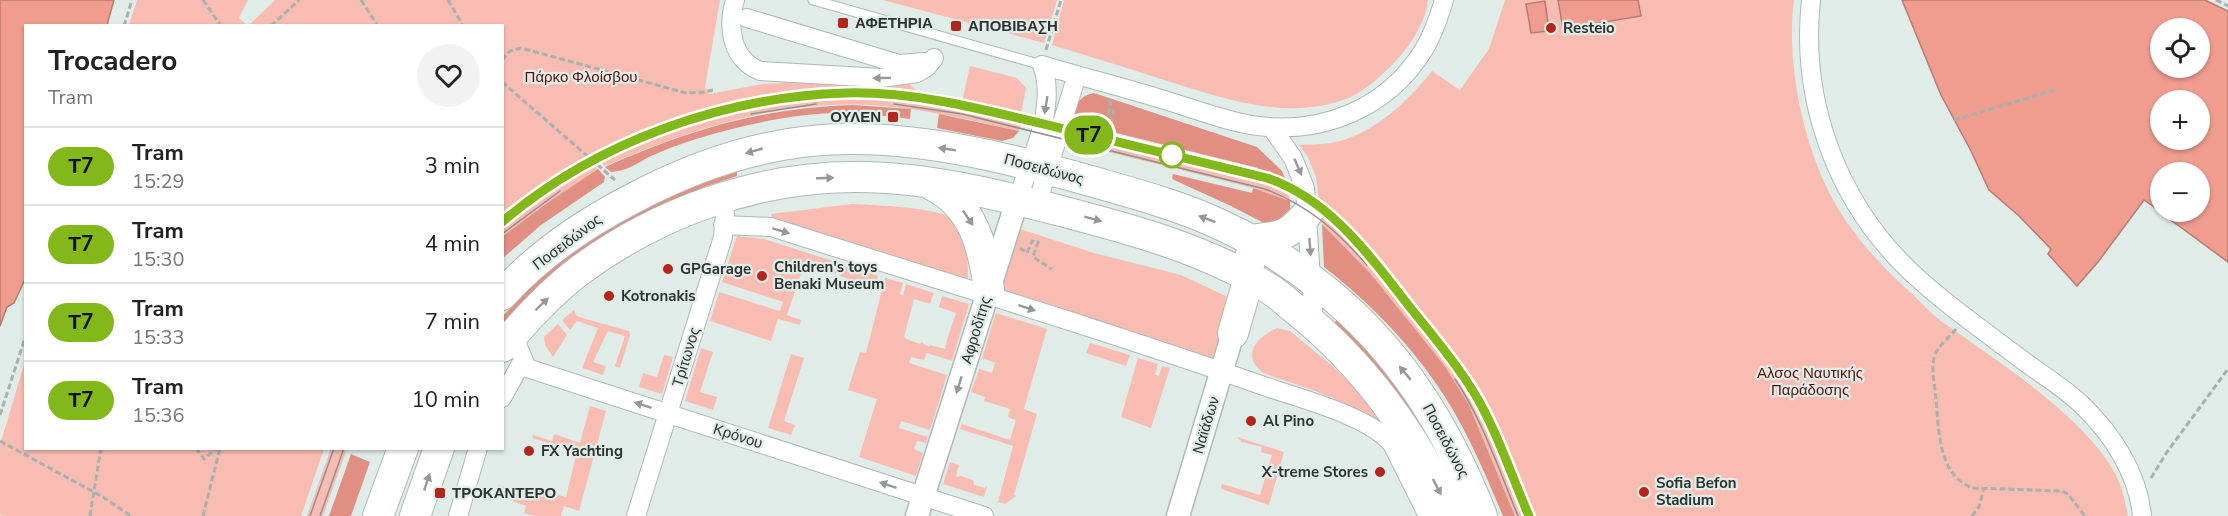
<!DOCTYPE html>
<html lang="en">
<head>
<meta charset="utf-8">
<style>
  :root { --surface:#fff; --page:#f2f2f2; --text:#222; --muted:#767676; --line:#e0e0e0 }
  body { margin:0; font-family:"Nunito Sans",sans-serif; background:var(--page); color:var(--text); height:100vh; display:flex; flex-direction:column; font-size:22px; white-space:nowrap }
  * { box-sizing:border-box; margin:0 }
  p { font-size:20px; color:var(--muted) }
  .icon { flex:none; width:33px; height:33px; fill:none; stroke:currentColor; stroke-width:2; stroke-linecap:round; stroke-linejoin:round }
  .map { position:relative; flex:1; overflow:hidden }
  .side { position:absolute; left:24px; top:24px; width:480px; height:426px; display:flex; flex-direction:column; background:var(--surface); border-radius:0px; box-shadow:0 2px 4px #0004 }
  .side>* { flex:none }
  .badge { padding:0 12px; border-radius:20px; font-size:21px; line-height:39px }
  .buttons { position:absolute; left:2150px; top:18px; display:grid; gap:12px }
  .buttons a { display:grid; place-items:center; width:60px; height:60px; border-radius:50%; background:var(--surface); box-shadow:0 2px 4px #0004; font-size:30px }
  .map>.badge { position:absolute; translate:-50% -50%; box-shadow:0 0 0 3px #fff }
  .round { display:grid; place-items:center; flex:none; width:63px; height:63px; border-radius:32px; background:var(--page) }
  .head { display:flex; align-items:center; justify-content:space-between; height:102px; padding:0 24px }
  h1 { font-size:28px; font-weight:700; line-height:45px }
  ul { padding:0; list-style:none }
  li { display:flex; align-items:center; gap:18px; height:78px; padding:0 24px; border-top:2px solid var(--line) }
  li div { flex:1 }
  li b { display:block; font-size:22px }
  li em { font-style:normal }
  li .badge { min-width:66px; font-weight:700; text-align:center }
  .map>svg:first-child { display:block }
  .green { fill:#f9bcb2 }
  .forest { fill:#e28f83 }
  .water { fill:#f09c8f; stroke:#b67c73; stroke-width:1.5; fill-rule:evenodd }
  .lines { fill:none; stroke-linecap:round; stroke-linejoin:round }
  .service-casing { stroke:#aeb9b5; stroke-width:11 }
  .minor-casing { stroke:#aeb9b5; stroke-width:20 }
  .tertiary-casing { stroke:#aeb9b5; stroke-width:25 }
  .trunk-casing { stroke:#aeb9b5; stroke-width:32 }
  .path { stroke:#a7b1ae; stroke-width:3; stroke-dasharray:6 3; stroke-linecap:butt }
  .service { stroke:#fff; stroke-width:9 }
  .minor { stroke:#fff; stroke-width:18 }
  .tertiary { stroke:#fff; stroke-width:22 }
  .trunk { stroke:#fff; stroke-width:30 }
  .tram { stroke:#8b9390; stroke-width:1.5 }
  .oneway { fill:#969898 }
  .line-casing { stroke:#fff; stroke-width:14 }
  .line { stroke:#83b81a; stroke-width:9 }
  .poi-dot { fill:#b4261c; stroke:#e0ece8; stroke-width:2 }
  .stop-dot { fill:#fff; stroke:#83b81a; stroke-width:3 }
  .labels { text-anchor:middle; stroke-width:4.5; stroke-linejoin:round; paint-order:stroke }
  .poi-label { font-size:15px; font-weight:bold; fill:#2e3231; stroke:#e0ece8; text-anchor:start }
  .park-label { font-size:15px; fill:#5b120c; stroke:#e0ece8 }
  .street-label { font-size:15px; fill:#2e3231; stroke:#e0ece8 }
</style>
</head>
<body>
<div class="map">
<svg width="2228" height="516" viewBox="0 0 2228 516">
  <rect width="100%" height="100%" fill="#e0ece8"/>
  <path class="green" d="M137,0H248L239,18L247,25H129Z
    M275,0H720L705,87L709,94L763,84L803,82H907L923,96L962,102L970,66L1017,78L1026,88L1021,114L1024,115L1019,131C970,120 921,108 870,105C778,100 688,130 605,166L594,156L587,161L598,169L550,201L503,236L502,26H248Z
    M883,0H1057L1044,43Z
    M1064,0H1428C1425,25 1408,49 1391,66C1377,79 1362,94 1343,100C1282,121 1219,97 1161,79C1125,67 1088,56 1052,45Z
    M1505,0H1794C1785,68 1806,161 1844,218C1863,247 1886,270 1911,293C1921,302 1930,313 1941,321C1994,359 2083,415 2115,473C2122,486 2125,501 2128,516H1515L1469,405L1444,365L1370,273L1322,224L1316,177L1308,157L1299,145C1311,144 1324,145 1336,142C1375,133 1408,101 1432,71L1460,90L1489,49Z
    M1079,130L1268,176L1287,183L1290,201L1253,188L1076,144Z
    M852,204C871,205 939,207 952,219C966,232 970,267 967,285L773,222L771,214Z
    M1017,228L1094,253L1181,275L1234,300L1213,366L995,293Z
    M737,236L764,239L839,263L836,274L804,265L787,315L801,320L800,325L778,319L771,341L710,321L719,292L780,311L783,302L722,282Z
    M844,265L878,276L875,287L840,276Z
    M885,278L903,283L900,294L903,296L906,284L934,293L930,304L914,299L904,337L907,339L920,344L921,342L929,347L930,345L945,349L947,340L956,313L939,307L942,296L969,304L952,361L927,353L924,360L911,357L909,363L947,375L930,430L901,421L899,428L928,437L926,443L917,441L914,449L923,453L916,476L859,457L877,399L848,390L860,352L866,353Z
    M574,310L576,315L579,317L629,331L630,335L620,368L615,366L625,336L608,331L593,362L606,366L603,375L582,368L598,328L577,321L570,330L562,320Z
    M996,313L1047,329L1024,409L1037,414L1014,495L1016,496L1005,504L998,502L1013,446L960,429L962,424L1010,440L1016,420L1008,417L1010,409L984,401L985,397L971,392L979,369L992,373L995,363L982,358Z
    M558,324L567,335L553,357L545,345L544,337Z
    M1277,328L1290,331L1330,364L1365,397L1391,434C1355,401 1308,389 1263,373C1241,355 1256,338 1277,328Z
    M1090,343L1130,355L1126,366L1086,353Z
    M701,348L713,352L700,392L717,397L713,410L685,401Z
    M791,354L804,358L784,421L795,425L791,435L768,428Z
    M664,355L673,357L662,394L639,387L643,373L657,377Z
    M1138,358L1158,364L1155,375L1159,376L1162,366L1170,368L1151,428L1121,417Z
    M25,361L26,448L324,449L301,516H2L0,514V445Z
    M590,406L606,411L579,511L564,506L561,516H533L524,513L526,506L495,495L498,485L534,497L537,489L566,497L577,452L532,438L533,435L552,441L554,434L580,443Z
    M1237,437L1284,452L1269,505L1221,489L1222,484L1260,495L1272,455L1261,452L1262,447L1242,442Z
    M331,448L347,449L323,516H307Z
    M950,462L959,465L956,475L957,477L961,476L973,480L974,485L985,488L987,486L984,497L943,484Z"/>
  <path class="forest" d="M1094,93L1257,147L1282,171L1287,183L1257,174L1258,168L1072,122C1076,107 1077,96 1094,93Z
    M852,105L911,109L910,119C892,117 873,114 855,113C804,111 745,124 696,139C680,144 664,150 649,157C636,164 627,171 611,172L605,167C688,130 761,108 852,105Z
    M939,114L1019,131L1013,138L1002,141L937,128Z
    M598,169L605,177L604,182L541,225L503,258V236L550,201Z
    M737,172V176L704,187L630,222L503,326V316C524,293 546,271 570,253C620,216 678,189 737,172Z
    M1173,174L1252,193L1253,188L1290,201V209L1276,222H1262L1231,206L1174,180L1172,178Z
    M1322,224L1370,273L1444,365L1469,405L1515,516H1503C1487,478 1471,440 1450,405C1418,352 1372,304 1324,267Z
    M1338,319L1385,368L1413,405L1470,516H1460L1333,324Z
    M351,454L370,462L351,516H329Z"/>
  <path class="water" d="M0,0H114L107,25L26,26L25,279L14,303L7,307L0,326Z
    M1558,0H1638L1641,16L1563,29Z
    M1902,0H2205L2228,11V262L2160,212H2199V172H2160V211L2144,200L2098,262L2077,286L2048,254L2051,249L2018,215L1989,190L1971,151L1941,95ZM2199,28V68H2160V28ZM2199,100V140H2160V100Z
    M1545,1L1549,31L1531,33L1526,4Z"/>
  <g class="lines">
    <defs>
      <path id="service" d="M813,0L1042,65"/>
      <path id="minor" d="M735,0C727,27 731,59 760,71L881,78L917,73L927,67L934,58
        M1811,0C1800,101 1837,202 1911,272C1945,304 1984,331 2021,359C2042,375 2065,388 2083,406C2113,435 2138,474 2142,516
        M747,18L899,64L924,62
        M1042,65C1082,77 1122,87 1161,99C1192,108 1227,122 1258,126C1324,134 1387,108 1423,51C1433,35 1439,17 1444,0
        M1271,127L1293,158L1305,188L1314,324
        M1017,201C1030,161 1058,107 1042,65
        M1037,204L1077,75
        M723,225L771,227C934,279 1099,328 1261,385C1297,398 1368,415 1392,444L1428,516
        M513,335L527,368L984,516
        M502,398L523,360
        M458,516L478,448
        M636,516L723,237L725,213"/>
      <path id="tertiary" d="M917,516L1017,201
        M1178,516L1233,333"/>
      <path id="trunk" d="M932,185C974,206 983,247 989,289
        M1248,240C1278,237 1287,238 1307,214
        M502,295C537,256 584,224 630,200C697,164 773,139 849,139C928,138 1011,159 1087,180C1132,193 1179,205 1221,225C1256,241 1291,263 1321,287C1398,347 1447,427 1482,516
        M1233,333L1246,288L1250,257
        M502,347C526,320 550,293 579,271C657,213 756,177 854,177C922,176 995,194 1061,211C1130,229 1201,248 1263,285C1275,291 1285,301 1295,309C1362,362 1418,437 1451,516
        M378,516L403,448
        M415,516L439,448"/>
    </defs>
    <use href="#service" class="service-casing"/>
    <use href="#minor" class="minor-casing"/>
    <use href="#tertiary" class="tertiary-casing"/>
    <use href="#trunk" class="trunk-casing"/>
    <path class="path" d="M203,0L221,26
      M361,0L378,26
      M448,0L463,26
      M2216,0L2228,6
      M124,26L132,0
      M271,26L299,0
      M1046,50L1061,0
      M502,60L510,51L521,48L686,93L704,92L713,90
      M502,82L615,180
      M1108,102L1111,103L1106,121L1111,123L1114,109
      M1954,120L2055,90
      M1020,248L1027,253L1032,241L1038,242L1033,257L1052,269
      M1956,329C1949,338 1937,346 1934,358C1931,371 1935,386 1936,400C1939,430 1938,476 1973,488L2061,491L2068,494L2085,516
      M0,415L26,335
      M0,441L103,497L131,516
      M196,448L204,459L217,448
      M2151,478L2167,452L2228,369
      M90,516L101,448
      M203,516L220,448
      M1972,516L1979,507L1984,488"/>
    <use href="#service" class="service"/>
    <use href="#minor" class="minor"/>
    <use href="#tertiary" class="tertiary"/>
    <use href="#trunk" class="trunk"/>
    <path class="tram" d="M894,104L962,114L1265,189C1308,205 1337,231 1367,265
      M751,114L816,104
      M502,222C575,160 663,123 755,105C786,98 818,92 849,93C928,95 1001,114 1077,132C1140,147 1204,162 1267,178L1285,184L1306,197L1346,230L1377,265L1451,359L1482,407L1529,516
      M502,234L560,191
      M1455,379C1483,421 1499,470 1518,516
      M310,516L334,448
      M320,516L344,448"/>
  </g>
  <defs><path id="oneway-solid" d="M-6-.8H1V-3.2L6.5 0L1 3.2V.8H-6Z" transform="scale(1.5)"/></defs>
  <g class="oneway">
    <use href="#oneway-solid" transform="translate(882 78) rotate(179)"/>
    <use href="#oneway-solid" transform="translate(1046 105) rotate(99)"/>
    <use href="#oneway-solid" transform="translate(947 149) rotate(-171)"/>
    <use href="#oneway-solid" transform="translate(754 151) rotate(164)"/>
    <use href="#oneway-solid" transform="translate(1298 167) rotate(66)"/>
    <use href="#oneway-solid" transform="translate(825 178) rotate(-2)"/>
    <use href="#oneway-solid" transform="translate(968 218) rotate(56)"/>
    <use href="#oneway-solid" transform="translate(1093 219) rotate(15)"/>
    <use href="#oneway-solid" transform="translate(1207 219) rotate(-159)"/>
    <use href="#oneway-solid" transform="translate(781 231) rotate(17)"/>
    <use href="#oneway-solid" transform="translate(1310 247) rotate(86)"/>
    <use href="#oneway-solid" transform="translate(542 304) rotate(-44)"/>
    <use href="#oneway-solid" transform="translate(1027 308) rotate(18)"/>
    <use href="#oneway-solid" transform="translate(1405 373) rotate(-130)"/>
    <use href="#oneway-solid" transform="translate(959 385) rotate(107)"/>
    <use href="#oneway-solid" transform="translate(643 405) rotate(-162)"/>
    <use href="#oneway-solid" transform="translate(427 482) rotate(-71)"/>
    <use href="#oneway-solid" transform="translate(888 485) rotate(-162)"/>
    <use href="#oneway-solid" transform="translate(1437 487) rotate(63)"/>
  </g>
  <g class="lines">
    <defs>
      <path id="line" d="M502,222C596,142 722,97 845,93C919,91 992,112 1064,129C1131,145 1199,161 1267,178C1332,200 1372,259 1413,311C1434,337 1456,363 1473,391C1495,426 1512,477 1529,516"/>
    </defs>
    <use href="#line" class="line-casing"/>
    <use href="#line" class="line"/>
  </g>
  <g class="poi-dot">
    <rect x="837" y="17" width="12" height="12" rx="3"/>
    <rect x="950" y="20" width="12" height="12" rx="3"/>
    <circle cx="1551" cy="28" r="6"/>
    <rect x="887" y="111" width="12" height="12" rx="3"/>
    <circle cx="668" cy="269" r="6"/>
    <circle cx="762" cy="276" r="6"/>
    <circle cx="609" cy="296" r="6"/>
    <circle cx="1251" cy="421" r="6"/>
    <circle cx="529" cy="451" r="6"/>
    <circle cx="1380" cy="472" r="6"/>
    <circle cx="1644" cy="492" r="6"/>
    <rect x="434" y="487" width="12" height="12" rx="3"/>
  </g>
  <circle class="stop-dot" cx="1172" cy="155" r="12"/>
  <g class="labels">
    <g class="poi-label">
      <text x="855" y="28">ΑΦΕΤΗΡΙΑ</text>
      <text x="968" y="31">ΑΠΟΒΙΒΑΣΗ</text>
      <text x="1563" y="33">Resteio</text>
      <text x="881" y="122" text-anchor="end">ΟΥΛΕΝ</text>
      <text x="774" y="272">Children's toys<tspan x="774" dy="17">Benaki Museum</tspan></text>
      <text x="680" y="274">GPGarage</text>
      <text x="621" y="301">Kotronakis</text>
      <text x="1263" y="426">Al Pino</text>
      <text x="541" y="456">FX Yachting</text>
      <text x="1368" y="477" text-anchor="end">X-treme Stores</text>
      <text x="1656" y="488">Sofia Befon<tspan x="1656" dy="17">Stadium</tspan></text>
      <text x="452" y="498">ΤΡΟΚΑΝΤΕΡΟ</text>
    </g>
    <g class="park-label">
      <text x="581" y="82">Πάρκο Φλοίσβου</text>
      <text x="1810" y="378">Αλσος Ναυτικής<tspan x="1810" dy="17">Παράδοσης</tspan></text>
    </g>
    <g class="street-label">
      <text transform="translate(1044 169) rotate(15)" y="5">Ποσειδώνος</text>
      <text transform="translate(567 242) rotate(-37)" y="5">Ποσειδώνος</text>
      <text transform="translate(976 330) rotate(-73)" y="5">Αφροδίτης</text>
      <text transform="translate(686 357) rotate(-73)" y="5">Τρίτωνος</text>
      <text transform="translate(1206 425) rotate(-73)" y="5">Ναϊάδων</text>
      <text transform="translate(738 436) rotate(18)" y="5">Κρόνου</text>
      <text transform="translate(1446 441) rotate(62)" y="5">Ποσειδώνος</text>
    </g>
  </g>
</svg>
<div class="buttons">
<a><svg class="icon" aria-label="locate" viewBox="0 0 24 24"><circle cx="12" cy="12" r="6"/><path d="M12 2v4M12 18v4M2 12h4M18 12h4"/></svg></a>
<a>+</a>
<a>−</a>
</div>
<b class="badge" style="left:1089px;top:135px;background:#83b81a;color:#111">Τ7</b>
<section class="side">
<div class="head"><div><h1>Trocadero</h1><p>Tram</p></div><a class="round"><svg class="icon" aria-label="heart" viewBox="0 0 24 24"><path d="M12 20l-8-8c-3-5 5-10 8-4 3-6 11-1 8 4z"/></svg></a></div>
<ul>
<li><span class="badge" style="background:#83b81a;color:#111">Τ7</span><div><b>Tram</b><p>15:29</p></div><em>3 min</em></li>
<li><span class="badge" style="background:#83b81a;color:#111">Τ7</span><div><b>Tram</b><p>15:30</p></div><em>4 min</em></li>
<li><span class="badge" style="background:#83b81a;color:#111">Τ7</span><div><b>Tram</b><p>15:33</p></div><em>7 min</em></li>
<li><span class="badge" style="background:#83b81a;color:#111">Τ7</span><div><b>Tram</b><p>15:36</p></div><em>10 min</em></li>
</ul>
</section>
</div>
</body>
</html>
